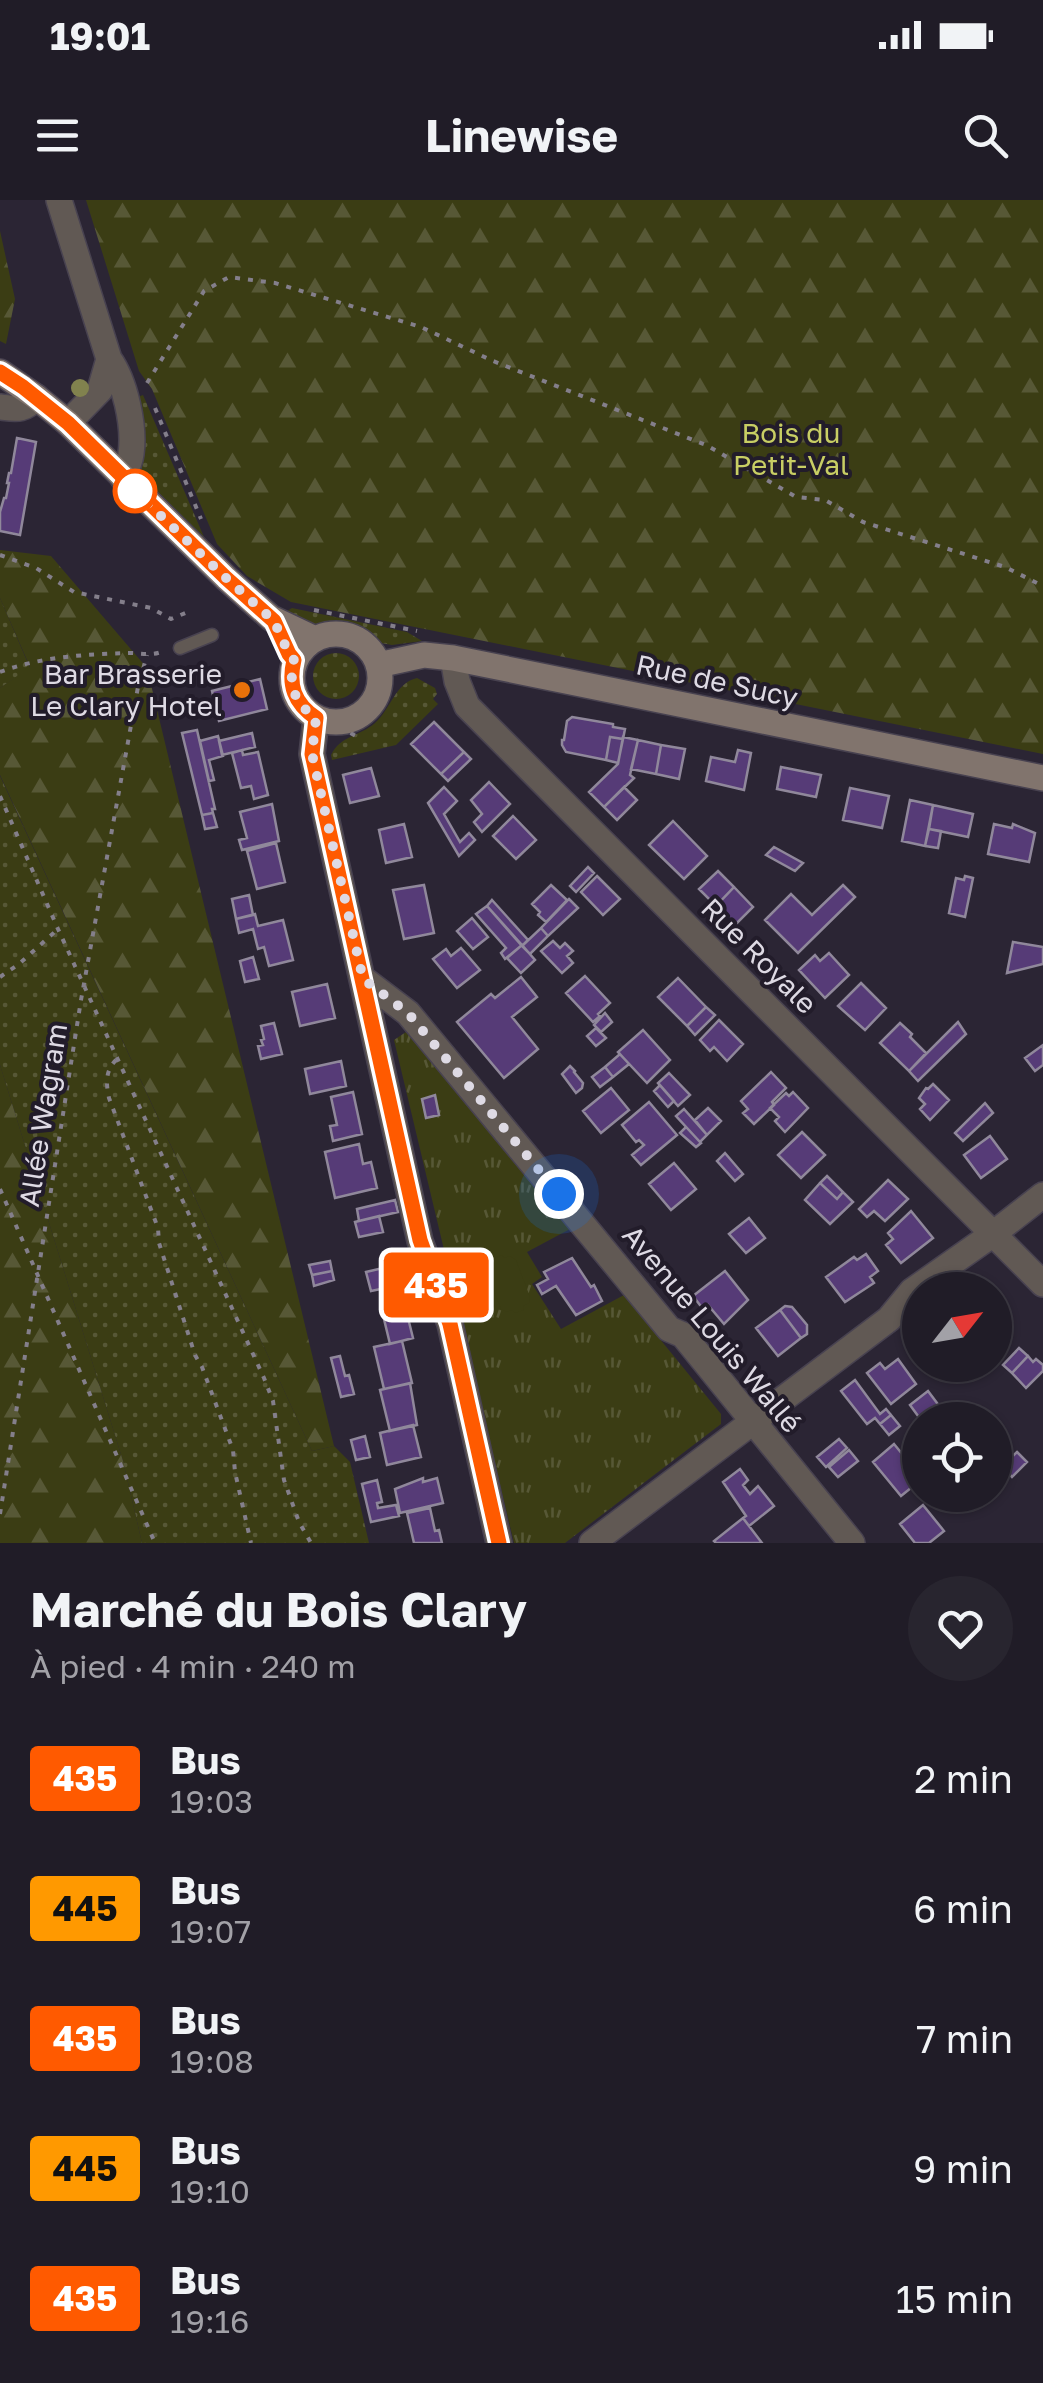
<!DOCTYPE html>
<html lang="fr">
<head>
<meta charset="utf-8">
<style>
  :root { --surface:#201c27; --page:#28252f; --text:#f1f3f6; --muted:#a2a1a7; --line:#3d3a44 }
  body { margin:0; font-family:"Golos Text",sans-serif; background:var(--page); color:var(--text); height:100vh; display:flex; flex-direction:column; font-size:38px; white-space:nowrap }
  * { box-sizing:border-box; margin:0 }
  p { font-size:32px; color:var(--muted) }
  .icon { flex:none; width:55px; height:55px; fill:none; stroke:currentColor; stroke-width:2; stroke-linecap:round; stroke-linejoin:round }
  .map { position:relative; height:1343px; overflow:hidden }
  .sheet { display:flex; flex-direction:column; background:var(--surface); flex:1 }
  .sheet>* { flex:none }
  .badge { padding:0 20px; border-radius:8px; font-size:35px; line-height:65px }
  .needle { width:65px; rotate:59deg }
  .fabs { position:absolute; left:902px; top:1072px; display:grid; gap:20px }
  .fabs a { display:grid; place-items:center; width:110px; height:110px; border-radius:50%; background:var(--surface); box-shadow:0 2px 8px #0004,0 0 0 2px var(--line); font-size:50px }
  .you { position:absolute; width:50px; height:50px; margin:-25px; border:8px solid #fff; border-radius:50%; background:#1a73e8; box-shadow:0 0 0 15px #1a73e833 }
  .map>.badge { position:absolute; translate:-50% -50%; box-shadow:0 0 0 5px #fff }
  .round { display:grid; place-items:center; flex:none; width:105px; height:105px; border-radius:52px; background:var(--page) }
  .summary { display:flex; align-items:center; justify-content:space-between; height:170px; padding:0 30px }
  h1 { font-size:48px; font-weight:700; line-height:75px }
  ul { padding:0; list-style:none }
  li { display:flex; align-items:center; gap:30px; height:130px; padding:0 30px }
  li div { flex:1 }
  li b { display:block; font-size:38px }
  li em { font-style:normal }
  li .badge { min-width:110px; font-weight:700; text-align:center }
  .status { display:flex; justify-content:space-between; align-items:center; height:70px; padding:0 50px; background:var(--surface); direction:ltr }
  .status svg { height:28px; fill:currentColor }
  header { display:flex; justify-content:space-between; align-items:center; height:130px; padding:0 30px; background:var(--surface); font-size:45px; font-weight:700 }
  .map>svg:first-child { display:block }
  .grass { fill:url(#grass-dots) }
  .forest { fill:url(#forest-firs) }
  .park { fill:url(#park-tufts) }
  .garden { fill:#3b3d14 }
  .building { fill:#563b77; stroke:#90889b; stroke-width:2.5 }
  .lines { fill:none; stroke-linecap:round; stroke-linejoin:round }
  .lane-casing { stroke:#484250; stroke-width:15 }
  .street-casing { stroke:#484250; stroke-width:28 }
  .secondary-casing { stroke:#484250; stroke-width:28 }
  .path { stroke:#847f8b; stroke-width:4; stroke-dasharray:5 8; stroke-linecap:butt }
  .lane { stroke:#615954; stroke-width:12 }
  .street { stroke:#615954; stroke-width:25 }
  .secondary { stroke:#81746d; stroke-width:25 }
  .tree { fill:#81824e }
  .line-casing { stroke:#fff; stroke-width:22 }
  .line { stroke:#ff5a00; stroke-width:15 }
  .walk { stroke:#dedae4; stroke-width:10; stroke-dasharray:0 18 }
  .stop-dot { fill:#fff; stroke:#ff5a00; stroke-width:5 }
  .food-dot { fill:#e8710a; stroke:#221c2a; stroke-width:4 }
  .labels { text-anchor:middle; stroke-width:8; stroke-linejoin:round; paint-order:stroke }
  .park-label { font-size:28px; fill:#c8ce64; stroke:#221c2a }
  .poi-label { font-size:28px; fill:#dedae4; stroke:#221c2a; text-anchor:end }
  .street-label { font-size:28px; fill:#dedae4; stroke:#221c2a }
</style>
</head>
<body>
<div class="status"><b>19:01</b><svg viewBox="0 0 49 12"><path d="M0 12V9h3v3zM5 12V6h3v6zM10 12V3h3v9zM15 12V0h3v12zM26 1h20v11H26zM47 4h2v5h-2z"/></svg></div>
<header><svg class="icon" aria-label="menu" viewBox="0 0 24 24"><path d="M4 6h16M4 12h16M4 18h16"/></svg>Linewise<svg class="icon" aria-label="search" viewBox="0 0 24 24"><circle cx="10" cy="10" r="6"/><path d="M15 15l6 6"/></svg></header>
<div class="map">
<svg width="1043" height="1343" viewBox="0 0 1043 1343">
  <defs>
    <pattern id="grass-dots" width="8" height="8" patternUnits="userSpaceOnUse" patternTransform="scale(2.5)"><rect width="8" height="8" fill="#3b3d14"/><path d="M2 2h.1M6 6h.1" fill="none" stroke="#575836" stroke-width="1.8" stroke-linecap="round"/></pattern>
    <pattern id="forest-firs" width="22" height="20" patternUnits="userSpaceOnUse" patternTransform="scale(2.5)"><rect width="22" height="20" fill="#3b3d14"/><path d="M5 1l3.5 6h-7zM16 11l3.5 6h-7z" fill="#575836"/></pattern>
    <pattern id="park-tufts" width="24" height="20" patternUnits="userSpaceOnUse" patternTransform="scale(2.5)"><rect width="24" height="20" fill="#3b3d14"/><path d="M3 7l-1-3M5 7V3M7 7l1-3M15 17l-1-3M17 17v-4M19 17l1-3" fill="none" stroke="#575836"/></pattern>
  </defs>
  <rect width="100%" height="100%" fill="#2b2534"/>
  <path class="grass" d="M143,195L204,337L207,342L148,284L139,265L133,199Z
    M0,398L30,468L0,488Z
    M292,408L407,432L422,441L392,445L381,443L361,429L351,426L342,423L313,424L284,413Z
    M313 476a23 23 0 1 1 46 0a23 23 0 1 1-46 0Z
    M417,478L435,488L437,494L433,499L438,504L396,545L332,560L331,555C341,535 359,537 375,523C391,509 395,483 417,478Z
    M0,576L312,1251L334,1246L350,1262L369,1343H142L123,1261L0,865Z"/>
  <path class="forest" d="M86,0H1043V554L291,402L247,376L217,344L152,189L139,171Z
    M0,31L15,99L6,144L0,141Z
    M0,350L51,356L147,468L334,1246L312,1251L0,575V488L30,467L0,398Z
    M0,865L123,1261L142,1343H0Z"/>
  <path class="park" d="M406,832L570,1029L527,1052L542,1077L532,1084L561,1129L624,1095L721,1214V1224L565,1343H514L394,840Z"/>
  <path class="garden" d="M502,1055L504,1058L510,1056L516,1060L530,1097L529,1103L523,1106L524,1110L515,1113L512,1110L507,1112L501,1109L486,1070L489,1064L494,1062L493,1059Z"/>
  <path class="building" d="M17,238L36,242L20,335L0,331V312L4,298H6L9,283H7L9,273H11Z
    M260,479L267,509L219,521L212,491Z
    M572,517L613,524V527L625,529L623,539L610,537L606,560L566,552L562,545V540H564L567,521Z
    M434,522L464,552L441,574L411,544Z
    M197,530L215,609H212L213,613L202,615L182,533Z
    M252,533L255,547L222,555L219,541Z
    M218,536L223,556L209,560L214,580L209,581L200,541Z
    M610,537L623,539L618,563L606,560Z
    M623,537L638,540L630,575L634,578L604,607L589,592L618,564Z
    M638,540L661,545L656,574L631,569Z
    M661,545L685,549L679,579L656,574Z
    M242,550L243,555L258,552L268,595L254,599L251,586L241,588L232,553Z
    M738,550L751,553L744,590L706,581L711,557L735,562Z
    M464,552L471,559L448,581L441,574Z
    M781,567L821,575L816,597L777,589Z
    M371,568L379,596L350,603L343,575Z
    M489,582L510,604L482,632L474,622L482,614L471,600Z
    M444,587L457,601L444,614L460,642L469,633L475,640L459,656L428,603Z
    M624,587L637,600L617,620L604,607Z
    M850,588L889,596L882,628L843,620Z
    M910,600L933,605L925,646L902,641Z
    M272,604L279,641L242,650L239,640L247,638L240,612Z
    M933,605L973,614L968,637L929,629Z
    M213,613L217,627L205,629L202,615Z
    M513,616L536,640L516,659L493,636Z
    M673,621L707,656L684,679L649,645Z
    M404,624L412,657L386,663L379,630Z
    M994,624L1012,628L1013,624L1035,633L1029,662L988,654Z
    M929,629L941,631L938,648L925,646Z
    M276,643L285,682L257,689L247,651Z
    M774,647L803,663L795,671L766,655Z
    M588,667L594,673L576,692L570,686Z
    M718,671L734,687L716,706L699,689Z
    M597,676L620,699L603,715L581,692Z
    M965,676L973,678L965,717L949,713L956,678L964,680Z
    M424,685L434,733L404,739L393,690Z
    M551,685L567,700L546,722L538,715L540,712L532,704Z
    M843,685L855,697L798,753L765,720L791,694L812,715Z
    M734,687L753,707L735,725L716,706Z
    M249,695L253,715L236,719L232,699Z
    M569,699L578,708L548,736L541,728Z
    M492,700L528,740L522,746L487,706Z
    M487,706L522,745L505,759L501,753L506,748L476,714Z
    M255,714L258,726L283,720L293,760L269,766L264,747L258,749L253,729L239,733L236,719Z
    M472,718L488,737L473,749L457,731Z
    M541,728L548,736L530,754L522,746Z
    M553,741L560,748L565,743L573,751L567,756L573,763L562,773L541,751Z
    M1013,742L1043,747V764L1007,773Z
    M522,745L535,760L521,773L507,758Z
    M461,748L480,770L457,788L433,759L446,749L451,756Z
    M829,753L849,775L825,798L799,770L815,755L820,761Z
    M253,757L259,779L245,782L240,761Z
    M585,776L610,803L598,814L600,816L593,822L566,793Z
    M521,777L537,797L512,817L538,849L504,878L457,822L491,794L495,798Z
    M678,778L706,807L687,826L658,797Z
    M861,783L886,808L865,830L838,806Z
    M327,784L335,818L300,826L292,792Z
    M706,807L715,815L695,835L687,826Z
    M605,813L612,822L601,832L594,825Z
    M719,820L743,844L727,861L714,847L710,851L700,840Z
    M958,822L966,834L918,881L909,871Z
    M274,823L282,854L261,859L258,846L263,845L261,840L264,839L261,826Z
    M900,823L912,834L910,837L926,853L909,871L880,843Z
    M596,828L606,838L596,846L587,836Z
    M643,830L670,860L647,883L618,852Z
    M1043,845V865L1035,871L1025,858Z
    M620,854L629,864L613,877L605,867Z
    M341,861L346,886L310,894L305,869Z
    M570,866L575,871L574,872L583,883L582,888L576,893L562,874Z
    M605,867L613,877L600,887L592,877Z
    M771,872L786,888L772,902L774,905L754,924L743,913L748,909L741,901Z
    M669,873L690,895L678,906L658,883Z
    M933,884L949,900L930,920L920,909L925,904L919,898L926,888L928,889Z
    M660,885L674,901L668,907L654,891Z
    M611,888L629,910L601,933L583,911Z
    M353,892L362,934L333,941L330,926L337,925L331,897Z
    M793,892L808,908L785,932L775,921L779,917L770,908L786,893L789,896Z
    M435,895L439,915L426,918L422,899Z
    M649,902L677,935L641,965L632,955L644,945L639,940L636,942L622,925Z
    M985,903L993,913L963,941L955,933Z
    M708,908L721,921L707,935L695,920Z
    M684,909L707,935L700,942L676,916Z
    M686,927L701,943L696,947L680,933Z
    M802,932L825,955L801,978L778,955Z
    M990,936L1007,959L981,978L964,955Z
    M359,944L363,964L371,962L377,988L335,998L325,952Z
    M725,953L743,974L735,981L717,961Z
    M674,963L696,989L671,1010L649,984Z
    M827,976L843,992L837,999L820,983Z
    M888,980L908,999L885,1021L874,1011L867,1017L859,1009Z
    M820,983L837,999L843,992L853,1002L830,1024L805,1000Z
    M395,1000L398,1012L359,1021L357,1009Z
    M911,1011L933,1038L901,1063L886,1045L893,1039L888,1033Z
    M379,1016L383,1032L359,1037L355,1022Z
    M749,1018L765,1038L746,1053L729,1034Z
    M866,1054L878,1071L870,1077L874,1083L845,1102L826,1077L854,1057L857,1060Z
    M572,1058L591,1087L594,1085L602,1101L576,1115L556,1086L542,1094L537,1085L548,1079L544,1072Z
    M330,1061L332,1071L312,1075L309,1065Z
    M396,1065L400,1085L371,1091L366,1072Z
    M332,1071L334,1080L314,1086L312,1075Z
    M725,1071L748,1100L724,1124L708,1105L703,1109L693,1096Z
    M785,1106L792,1107L807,1125V1134L801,1138L780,1110Z
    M780,1110L801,1138L778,1156L756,1128Z
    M394,1113V1117L407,1114L413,1138L390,1144L383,1115Z
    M402,1141L412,1183L384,1189L374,1147Z
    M1019,1148L1028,1156L1012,1173L1003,1165Z
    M340,1156L345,1176L349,1175L354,1194L341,1197L331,1158Z
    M1028,1156L1033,1162L1036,1159L1043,1165V1171L1026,1188L1012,1173Z
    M898,1159L916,1184L891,1204L867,1173L880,1163L885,1169Z
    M855,1180L880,1214L886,1209L891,1215L880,1224L875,1218L867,1224L841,1191Z
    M410,1183L417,1225L390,1231L380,1190Z
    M928,1191L940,1207L921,1220L910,1205Z
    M891,1215L900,1226L889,1235L880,1224Z
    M413,1225L421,1257L387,1265L380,1233Z
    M365,1236L370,1257L356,1260L351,1240Z
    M839,1239L847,1248L826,1267L817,1257Z
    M894,1244L917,1272L912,1277L917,1283L901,1296L873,1262Z
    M849,1250L858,1261L838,1277L829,1267Z
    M1017,1252L1027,1262L1012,1277L1002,1266Z
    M740,1269L748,1280L743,1285L750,1294L758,1286L774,1306L749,1326L743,1318L746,1316L723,1282Z
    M423,1278V1282L437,1278L443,1303L400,1313L395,1289Z
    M377,1280L382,1302L377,1303L378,1308L396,1305L399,1316L371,1322L362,1284Z
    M923,1305L944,1331L929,1343H915L900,1324Z
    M430,1308L435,1331L439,1330L442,1343H414L407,1313Z
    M743,1318L762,1343H716L714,1341Z"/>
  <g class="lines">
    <defs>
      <path id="lane" d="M180,448L212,435"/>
      <path id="street" d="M59,0L109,159C125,181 135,226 131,254C130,262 126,271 123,278
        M0,207C17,209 24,211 36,197
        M68,223L100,190L109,159
        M453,458L457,481L467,506L1043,1084
        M316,518L312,554L420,1041L450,1124L499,1343
        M363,779L408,813L669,1129L683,1135L852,1343
        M592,1343L889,1119L912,1091L993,1034L1043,995"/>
      <path id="secondary" d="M0,172L36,197L68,223L226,378L271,418L313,438
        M292 478a44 44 0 1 1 88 0a44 44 0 1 1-88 0Z
        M378,465L424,455L453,458L1043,578"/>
    </defs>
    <use href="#lane" class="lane-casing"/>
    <use href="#street" class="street-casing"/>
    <use href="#secondary" class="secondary-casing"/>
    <path class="path" d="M147,183L204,91L229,77L275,83L421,127L493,161L706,245L796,297L825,300L863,322L1005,367L1043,386
      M155,208L201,319
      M0,355L36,368L74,392L151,408L171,419L190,411
      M314,410L417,431
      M0,472C39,457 87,454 129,453C141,453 150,456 161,452
      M339,527L356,536
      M0,596L58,729L264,1178L273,1201L284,1280L299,1322L311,1343
      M0,777L19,764L58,729
      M116,860C105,871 106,884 109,898L158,1028L159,1043L195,1155L202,1167L233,1250L235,1272L251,1343
      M0,989L155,1343
      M0,1314L81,800L138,487L147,455"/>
    <use href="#lane" class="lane"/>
    <use href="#street" class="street"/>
    <use href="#secondary" class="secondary"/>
  </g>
  <circle class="tree" cx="80" cy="188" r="9"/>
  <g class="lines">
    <defs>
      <path id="line" d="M0,172L23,187L68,223L226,378L274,421L289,454L294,460C288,485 294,503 316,518L312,554L420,1040L450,1124L499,1343"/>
    </defs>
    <use href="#line" class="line-casing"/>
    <use href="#line" class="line"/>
    <path class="walk" d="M135,291L226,378L274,421L289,454L294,460C288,485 294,503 316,518L312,554L363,779L408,813L559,994"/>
  </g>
  <circle class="stop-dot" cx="135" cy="291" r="20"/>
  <circle class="food-dot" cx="242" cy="490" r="10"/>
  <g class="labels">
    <g class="park-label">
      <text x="791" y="243">Bois du<tspan x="791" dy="32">Petit-Val</tspan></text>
    </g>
    <g class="poi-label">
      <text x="222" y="484">Bar Brasserie<tspan x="222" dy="32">Le Clary Hotel</tspan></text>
    </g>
    <g class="street-label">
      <text transform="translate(717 481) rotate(12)" y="10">Rue de Sucy</text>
      <text transform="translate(759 756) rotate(45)" y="10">Rue Royale</text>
      <text transform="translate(43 915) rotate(-81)" y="10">Allée Wagram</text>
      <text transform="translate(712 1129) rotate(50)" y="10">Avenue Louis Wallé</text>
    </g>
  </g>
</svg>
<div class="fabs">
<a><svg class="needle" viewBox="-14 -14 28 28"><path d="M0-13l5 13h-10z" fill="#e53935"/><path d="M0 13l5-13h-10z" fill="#a2a1a7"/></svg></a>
<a><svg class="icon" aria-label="locate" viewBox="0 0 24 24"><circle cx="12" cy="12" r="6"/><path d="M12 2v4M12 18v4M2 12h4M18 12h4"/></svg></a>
</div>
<div class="you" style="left:559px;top:994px"></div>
<b class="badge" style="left:436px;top:1085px;background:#ff5a00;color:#fff">435</b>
</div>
<section class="sheet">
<div class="summary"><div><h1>Marché du Bois Clary</h1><p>À pied · 4 min · 240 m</p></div><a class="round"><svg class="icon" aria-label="heart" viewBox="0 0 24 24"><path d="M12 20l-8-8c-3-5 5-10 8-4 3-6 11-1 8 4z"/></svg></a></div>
<ul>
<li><span class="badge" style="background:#ff5a00;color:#fff">435</span><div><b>Bus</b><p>19:03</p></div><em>2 min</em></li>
<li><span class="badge" style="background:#f90;color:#111">445</span><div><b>Bus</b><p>19:07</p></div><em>6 min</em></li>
<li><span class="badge" style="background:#ff5a00;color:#fff">435</span><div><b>Bus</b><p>19:08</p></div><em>7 min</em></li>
<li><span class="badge" style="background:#f90;color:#111">445</span><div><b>Bus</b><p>19:10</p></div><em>9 min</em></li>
<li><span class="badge" style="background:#ff5a00;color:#fff">435</span><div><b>Bus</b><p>19:16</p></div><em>15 min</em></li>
</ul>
</section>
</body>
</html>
